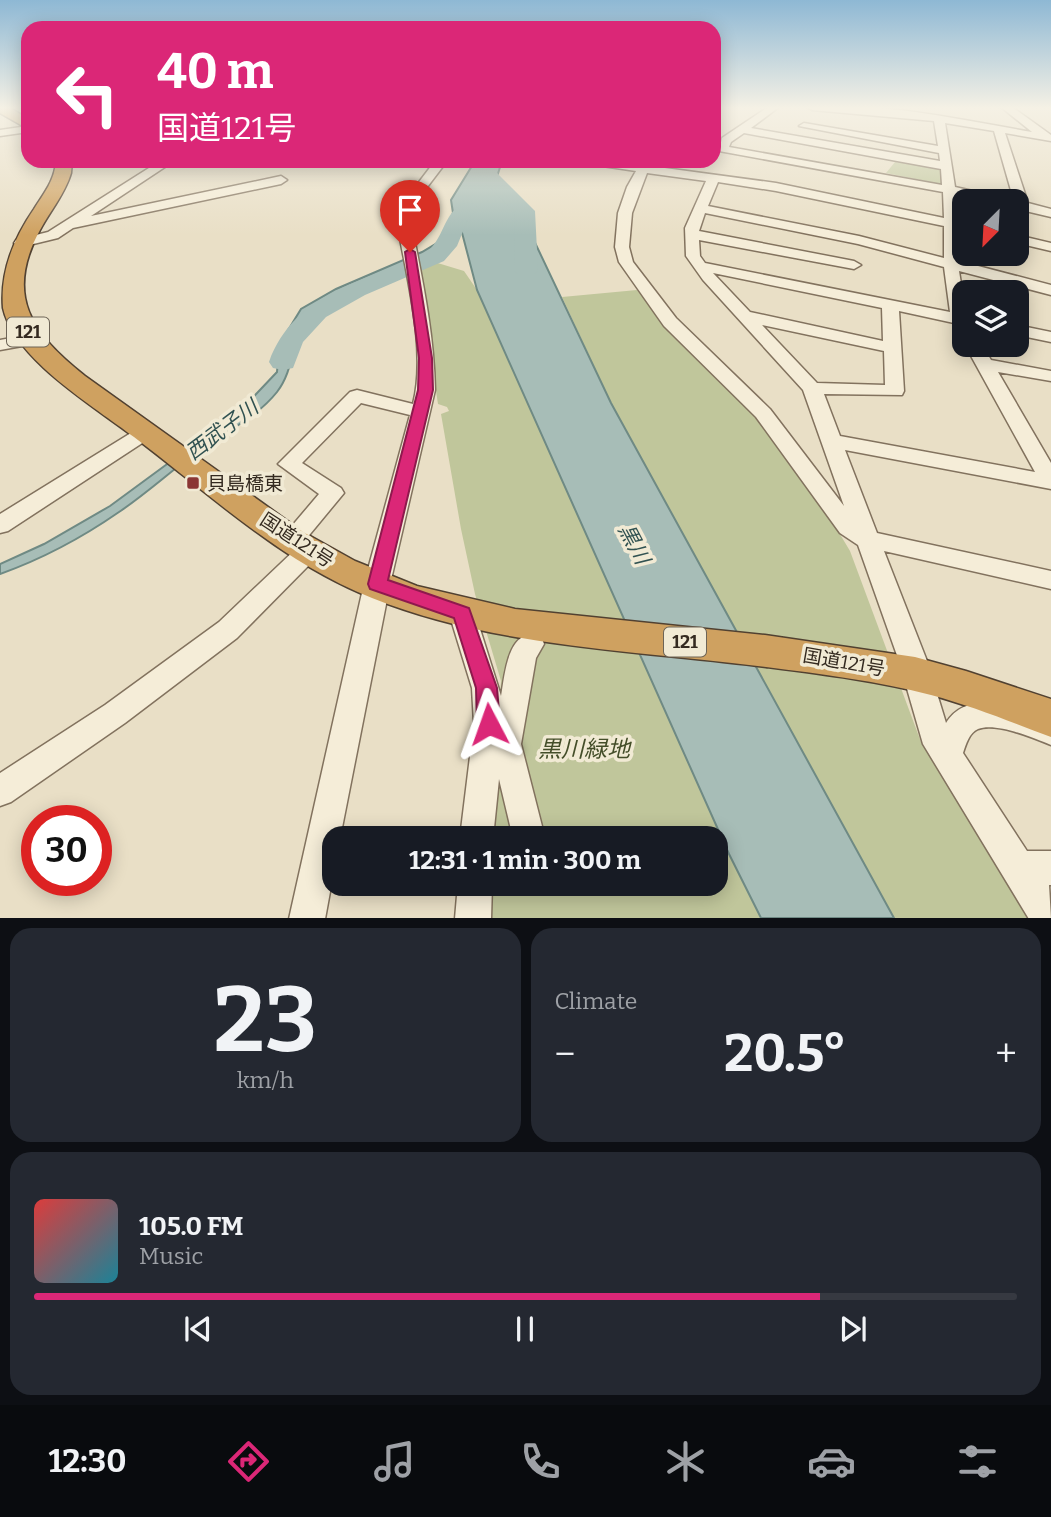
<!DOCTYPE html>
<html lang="en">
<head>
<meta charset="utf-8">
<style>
  body { margin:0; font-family:Bitter,"Noto Sans JP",serif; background:#242831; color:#f1f3f6; height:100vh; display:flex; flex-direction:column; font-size:26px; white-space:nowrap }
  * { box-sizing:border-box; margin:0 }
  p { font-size:23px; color:#9ea1a6 }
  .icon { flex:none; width:38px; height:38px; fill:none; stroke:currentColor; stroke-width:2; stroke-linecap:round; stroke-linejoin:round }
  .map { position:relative; height:918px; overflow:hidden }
  .panel { display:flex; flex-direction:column; gap:10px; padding:10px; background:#0d0f14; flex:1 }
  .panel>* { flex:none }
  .top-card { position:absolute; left:21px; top:21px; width:700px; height:147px; border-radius:21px; box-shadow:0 4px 18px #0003; background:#db2777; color:#fff; overflow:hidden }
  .needle { width:46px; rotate:204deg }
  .controls { position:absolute; left:952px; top:189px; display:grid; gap:14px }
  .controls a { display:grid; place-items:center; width:77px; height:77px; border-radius:14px; background:#171b24; box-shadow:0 4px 18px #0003; font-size:35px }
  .speed { position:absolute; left:21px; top:805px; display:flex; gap:14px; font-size:35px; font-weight:700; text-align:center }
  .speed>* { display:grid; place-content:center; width:91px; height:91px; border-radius:50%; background:#171b24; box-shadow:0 4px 18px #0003; line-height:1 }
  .speed .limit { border:10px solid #d22; background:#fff; color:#111 }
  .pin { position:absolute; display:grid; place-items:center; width:60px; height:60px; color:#fff; margin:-72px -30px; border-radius:50% 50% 50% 0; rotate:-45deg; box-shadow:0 0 7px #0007 }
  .pin .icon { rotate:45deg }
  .me { position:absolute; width:77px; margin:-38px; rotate:356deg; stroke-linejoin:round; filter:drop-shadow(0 0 5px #0008) }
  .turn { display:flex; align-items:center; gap:24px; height:147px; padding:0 21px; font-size:32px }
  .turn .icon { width:91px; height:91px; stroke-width:2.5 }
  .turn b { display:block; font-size:49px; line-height:60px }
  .big { font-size:52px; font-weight:700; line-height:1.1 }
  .panel .card { flex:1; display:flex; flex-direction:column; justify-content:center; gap:10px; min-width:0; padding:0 24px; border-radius:21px; background:#242831 }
  .panel .dial { align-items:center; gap:0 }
  .dial b { font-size:91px; line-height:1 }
  .song { display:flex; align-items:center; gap:21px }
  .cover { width:84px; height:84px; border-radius:10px; background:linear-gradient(135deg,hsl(0 70% 55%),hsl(190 70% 35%)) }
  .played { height:7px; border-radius:4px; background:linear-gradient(90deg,#db2777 80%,#363941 80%) }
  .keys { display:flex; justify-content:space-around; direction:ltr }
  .heat { display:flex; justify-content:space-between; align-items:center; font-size:38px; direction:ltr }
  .panel .tiles { flex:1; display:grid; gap:10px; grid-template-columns:1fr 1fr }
  .card:last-child { grid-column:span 2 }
  .trip { position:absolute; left:322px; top:826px; width:406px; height:70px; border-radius:21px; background:#171b24; box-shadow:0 4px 18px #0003; font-weight:700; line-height:70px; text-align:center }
  .tabs { display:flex; height:112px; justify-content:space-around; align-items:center; background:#090b0e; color:#9ea1a6 }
  .tabs .icon { width:49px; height:49px }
  .tabs .on { color:#db2777 }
  .tabs b { font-size:32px; color:#f1f3f6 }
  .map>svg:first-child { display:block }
</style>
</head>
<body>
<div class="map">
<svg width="1051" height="919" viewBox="0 0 1051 919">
  <rect width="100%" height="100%" fill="#e9dfc6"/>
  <path fill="#c0c69b" d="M905,160L943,168L945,185L886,173L895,162L903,163Z
    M431,261L464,271L477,290L729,854L761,918H488L489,884H716V838H491L501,681L475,594L461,529L441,414L449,411L447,407L438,404L418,275V265Z
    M637,290L685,343L751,408L813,489L850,551L921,742L1030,918H894L611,403L562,297Z"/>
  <path fill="#a7bdb7" stroke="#6f8a84" stroke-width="2" d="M475,161H502L495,183L520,211L611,403L894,918H761L729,854L477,290L460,225L456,236L432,255L390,271L312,310C289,336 297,366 277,392C257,417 230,429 204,447C175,467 149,492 119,512C83,537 42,559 0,574V564L44,544L110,506L242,409L277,372L279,345L301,309L336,289L422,252L442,240L453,213L451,200Z"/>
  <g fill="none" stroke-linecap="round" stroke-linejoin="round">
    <path fill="#a7bdb7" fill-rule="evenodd" d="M476,161H494L492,164L498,174L535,211L538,270L534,275H518L514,270L515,212L483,181L474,164Z
      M468,202L475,204L478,208L468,219L457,246L444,261L365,295L326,317L303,342L293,368L283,370L273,368L269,362C296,289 367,283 428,251C445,237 444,208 468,202Z"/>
    <g stroke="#82725e" stroke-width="3">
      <path id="minor" d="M714,107H720L714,110Z
        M768,107H779L751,128L940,161L939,153L799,126L804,123L938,146L934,121L812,110L807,107C877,101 962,120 1032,132L1001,107H1012L1051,135V141L1005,133L1028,203L1051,209V217L1017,209V201H1014L994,131L945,123L955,187L1004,198L1006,201H984L956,195L957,221L964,222V230L958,229L959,261L1051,285V295L959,271L964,303V333L958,332L954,323L899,311L904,391L902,395L824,394L840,436L1035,472L965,345H982L991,360L1051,371V381L998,372L1051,463V489L845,450L877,533L1051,571V589L884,551L927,661L946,723C968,687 1019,707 1051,717V745C1034,738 996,722 978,729C969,733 966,744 963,753L1027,851H1051V885H1049L1051,919H1029L923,744L899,661L858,545L840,533L756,417L664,326L619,262L615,247L618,213L627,187L636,171L589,164L583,161L639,165L641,161H653L650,166L776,183L944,218L943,192L719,151L722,138ZM744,133L941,169L942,185L729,147L731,142ZM647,173L706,181L685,228L686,256L703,280L803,390L844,506L770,409L676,318L633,262L629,247L632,213ZM718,182L776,191L944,226V258L859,236L708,206ZM705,213L858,244L944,267L950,312L705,263L700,256L699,240L854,269L861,265L854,261L699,231ZM713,273L882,308L883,341L750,312ZM762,325L884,351L885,385L817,383Z
        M28,126V132L0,136V130Z
        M160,161H174L91,216L281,176L287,180L281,184L73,228L58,238L21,247L14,243L16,240L48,232Z
        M435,161H447L412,207L411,222C422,278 434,333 435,390L390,584L340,838H334V870L325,919H289L364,584L410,415L361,403L302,463L341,488L344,493L301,545L308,543L316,546L320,552L316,558L237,638L125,723L11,802L0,806V773L105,705L219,622L299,546L292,549L284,546L280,540L319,494L278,464L350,392L357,390L413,404C427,350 406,276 397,222L400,207Z
        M1017,235L1051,243V251L1017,243Z
        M1017,325L1051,332V342L1017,335Z
        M33,334L39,335L42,339L39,343L0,350V340Z
        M146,426L153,428L156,432L153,436L8,531L0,533V514L139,428Z
        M462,603L471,606L475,613L501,696C505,674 508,625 541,636L544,644L536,658L521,744L545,838H513L499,779L493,838H460L474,724L472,688L449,613L453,606Z
        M458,884H492L491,919H455Z"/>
    </g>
    <g stroke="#514131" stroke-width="3">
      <path id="highway" d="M0,107H9L28,119V129L0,113Z
        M56,161H72L71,173C65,194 50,211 40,230C4,296 32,334 85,376L303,532L355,561L417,586L515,609L765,635L915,657L966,671L1051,699V737C1011,722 972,706 931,695C877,681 821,674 766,667C633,650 498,648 372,598C281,562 211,495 134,437C95,407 14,359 3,308C0,271 14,238 34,209C44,193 55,180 56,161Z"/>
    </g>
    <use href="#minor" fill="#f5edd8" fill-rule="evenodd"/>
    <use href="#highway" fill="#cfa160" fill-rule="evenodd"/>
  </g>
  <linearGradient id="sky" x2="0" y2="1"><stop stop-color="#8eb8d4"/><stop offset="0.46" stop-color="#f5f1e5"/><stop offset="1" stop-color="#f5f1e5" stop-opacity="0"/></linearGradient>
  <rect width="1051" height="235" fill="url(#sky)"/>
  <path fill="#db2777" stroke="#8e194d" stroke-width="2" d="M410,249L415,252L432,358L433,390L388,580L469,608L497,688L500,724L497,731L489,734L481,731L477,724L476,688L454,618L370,589L368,584L418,390L419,358L405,252Z"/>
  <rect fill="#8b3634" stroke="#f1ead4" stroke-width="2.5" x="186" y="476" width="14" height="14" rx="3.5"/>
  <g text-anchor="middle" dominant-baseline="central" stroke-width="7" stroke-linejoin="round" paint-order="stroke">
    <g fill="#f1ead4" stroke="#6d6456" stroke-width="2">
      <rect x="7" y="317.5" width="42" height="29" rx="5"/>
      <rect x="664" y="627.5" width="42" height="29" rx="5"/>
    </g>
    <g font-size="18" font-weight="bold" fill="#342a20">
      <text x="28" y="332">121</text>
      <text x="685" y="642">121</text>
    </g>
    <g font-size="19" fill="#342a20" stroke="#f1ead4" text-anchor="start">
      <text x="207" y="483">貝島橋東</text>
    </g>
    <g font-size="19" fill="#342a20" stroke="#f1ead4">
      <text transform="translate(297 540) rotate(33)">国道121号</text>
      <text transform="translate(844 662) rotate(10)">国道121号</text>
    </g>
    <g font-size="21" font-style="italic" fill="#315251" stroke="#f1ead4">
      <text transform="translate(222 430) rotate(-37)">西武子川</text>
      <text transform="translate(634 544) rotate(62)">黒川</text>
    </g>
    <g font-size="23" font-style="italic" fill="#444e29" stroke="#f1ead4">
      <text x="584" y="749">黒川緑地</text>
    </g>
  </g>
</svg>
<div class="controls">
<a><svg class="needle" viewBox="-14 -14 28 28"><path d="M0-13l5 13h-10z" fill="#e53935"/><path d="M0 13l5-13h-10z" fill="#9ea1a6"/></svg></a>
<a><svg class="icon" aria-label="layers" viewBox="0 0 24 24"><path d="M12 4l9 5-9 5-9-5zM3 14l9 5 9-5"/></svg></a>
</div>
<div class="speed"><div class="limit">30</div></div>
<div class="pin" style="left:410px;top:252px;background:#d93025"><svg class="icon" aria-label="arrive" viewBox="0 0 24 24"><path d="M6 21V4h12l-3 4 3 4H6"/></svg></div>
<svg class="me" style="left:489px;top:724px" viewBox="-20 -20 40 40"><path d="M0-17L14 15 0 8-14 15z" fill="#db2777" stroke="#fff" stroke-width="4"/></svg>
<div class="trip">12:31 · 1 min · 300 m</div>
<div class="top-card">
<div class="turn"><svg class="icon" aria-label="left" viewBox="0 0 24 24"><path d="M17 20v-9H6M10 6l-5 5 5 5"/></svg><div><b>40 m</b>国道121号</div></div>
</div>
</div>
<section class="panel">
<div class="tiles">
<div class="card dial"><b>23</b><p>km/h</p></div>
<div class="card"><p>Climate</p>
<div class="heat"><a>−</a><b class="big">20.5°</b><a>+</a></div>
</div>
<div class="card">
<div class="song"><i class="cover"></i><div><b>105.0 FM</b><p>Music</p></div></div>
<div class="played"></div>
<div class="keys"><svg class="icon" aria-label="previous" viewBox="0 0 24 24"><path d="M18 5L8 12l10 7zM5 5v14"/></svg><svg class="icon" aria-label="pause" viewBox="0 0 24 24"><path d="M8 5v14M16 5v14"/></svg><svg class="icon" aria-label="next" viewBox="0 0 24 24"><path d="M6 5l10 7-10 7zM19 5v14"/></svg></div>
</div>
</div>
</section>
<nav class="tabs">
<b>12:30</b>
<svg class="icon on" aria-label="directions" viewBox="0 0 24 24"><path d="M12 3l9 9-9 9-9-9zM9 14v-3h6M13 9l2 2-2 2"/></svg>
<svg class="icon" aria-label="music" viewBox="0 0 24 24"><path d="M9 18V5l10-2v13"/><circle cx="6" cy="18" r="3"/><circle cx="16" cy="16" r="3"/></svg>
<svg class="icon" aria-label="phone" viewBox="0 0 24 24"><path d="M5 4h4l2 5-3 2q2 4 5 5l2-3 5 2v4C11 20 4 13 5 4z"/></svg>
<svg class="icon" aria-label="climate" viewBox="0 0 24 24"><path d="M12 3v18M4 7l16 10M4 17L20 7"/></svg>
<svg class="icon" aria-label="car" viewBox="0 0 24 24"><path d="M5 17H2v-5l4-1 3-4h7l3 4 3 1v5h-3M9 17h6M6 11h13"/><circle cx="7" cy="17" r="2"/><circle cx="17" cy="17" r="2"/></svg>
<svg class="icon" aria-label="filters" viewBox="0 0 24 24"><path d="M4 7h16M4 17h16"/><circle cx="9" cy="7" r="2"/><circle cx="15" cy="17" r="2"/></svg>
</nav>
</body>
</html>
